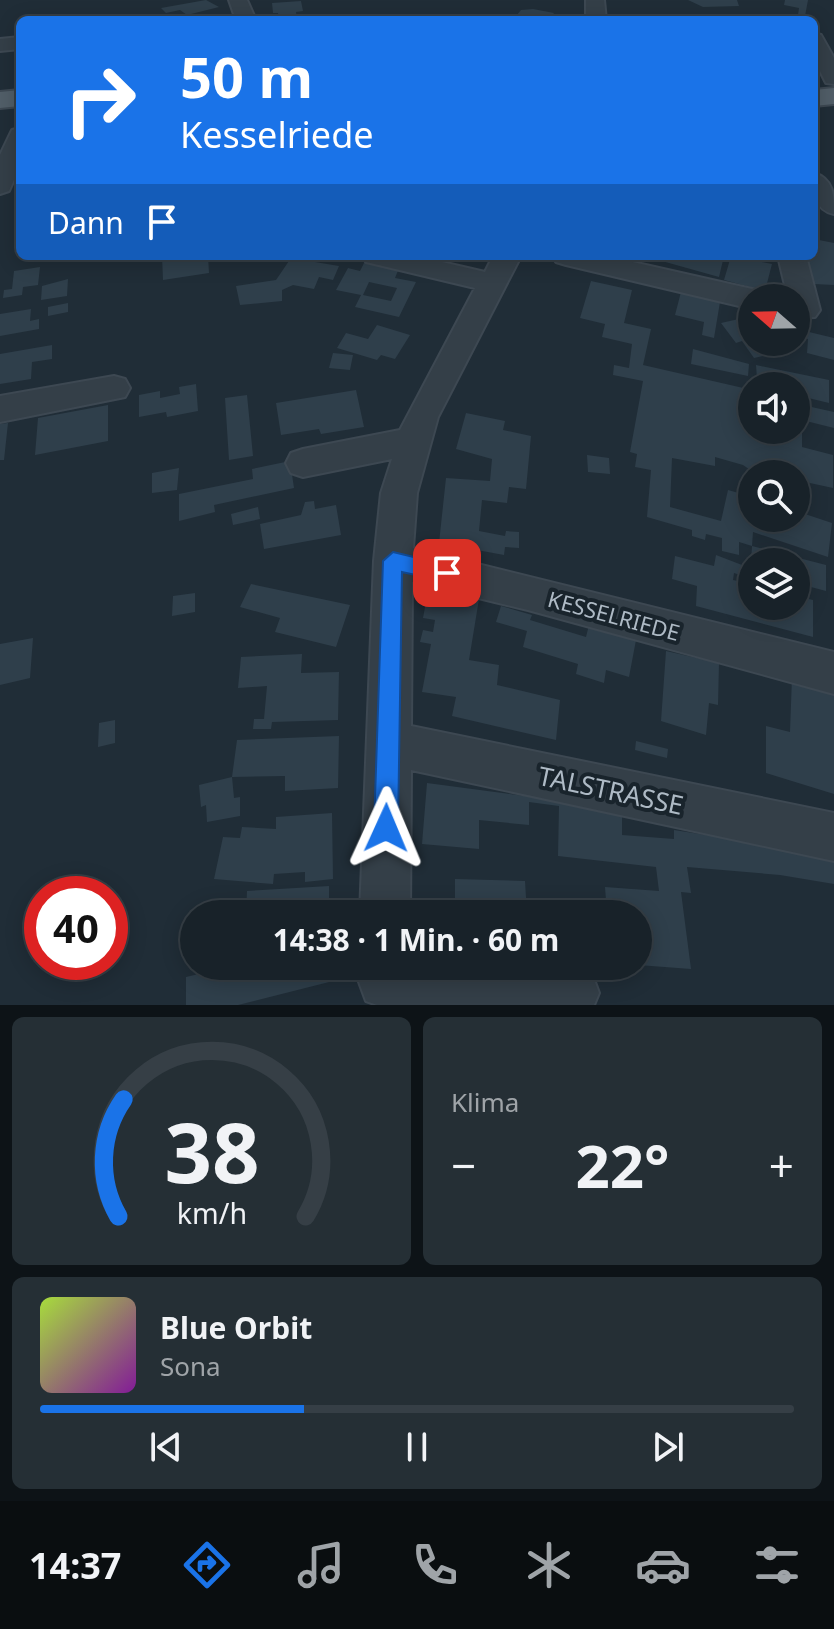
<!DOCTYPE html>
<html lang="de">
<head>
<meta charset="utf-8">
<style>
  body { margin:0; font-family:"Noto Sans",sans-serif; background:#252f35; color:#f1f3f6; height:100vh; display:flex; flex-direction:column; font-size:30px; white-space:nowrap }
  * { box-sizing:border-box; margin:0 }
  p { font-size:26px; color:#9fa4a8 }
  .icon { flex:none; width:44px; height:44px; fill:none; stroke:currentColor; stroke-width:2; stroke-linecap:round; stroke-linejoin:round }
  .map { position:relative; height:1005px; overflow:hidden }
  .panel { display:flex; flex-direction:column; gap:12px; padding:12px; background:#0d1317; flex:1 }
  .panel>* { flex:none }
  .guide { position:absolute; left:16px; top:16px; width:802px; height:244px; border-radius:12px; box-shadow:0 4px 20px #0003,0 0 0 2px #363f46; background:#1a73e8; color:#fff; overflow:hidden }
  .needle { width:52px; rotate:290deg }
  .buttons { position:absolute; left:738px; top:284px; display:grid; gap:16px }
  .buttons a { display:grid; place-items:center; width:72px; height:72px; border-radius:50%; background:#182229; box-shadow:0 4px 20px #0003,0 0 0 2px #363f46; font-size:40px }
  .speed { position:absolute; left:24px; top:876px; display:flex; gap:16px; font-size:40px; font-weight:700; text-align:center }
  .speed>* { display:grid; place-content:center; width:104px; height:104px; border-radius:50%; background:#182229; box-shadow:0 4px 20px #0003,0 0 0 2px #363f46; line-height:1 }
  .speed .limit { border:12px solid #d22; background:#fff; color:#111 }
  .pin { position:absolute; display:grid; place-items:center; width:68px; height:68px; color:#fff; margin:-34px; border-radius:16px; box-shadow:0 4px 12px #0006 }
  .me { position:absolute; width:88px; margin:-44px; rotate:1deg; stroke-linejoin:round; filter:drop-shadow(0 0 6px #0008) }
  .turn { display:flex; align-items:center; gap:28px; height:168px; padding:0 32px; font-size:36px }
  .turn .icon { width:104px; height:104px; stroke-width:2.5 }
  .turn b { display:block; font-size:56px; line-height:68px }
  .then { display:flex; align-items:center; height:76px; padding:0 32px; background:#0003; gap:16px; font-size:30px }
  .big { font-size:60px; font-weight:700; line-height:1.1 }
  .panel .card { flex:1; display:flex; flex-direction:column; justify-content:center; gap:12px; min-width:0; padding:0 28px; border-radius:12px; background:#252f35 }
  .panel .dial { align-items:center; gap:0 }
  .dial svg { height:208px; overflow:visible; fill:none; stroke:#363f46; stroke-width:7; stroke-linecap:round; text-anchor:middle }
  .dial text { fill:#f1f3f6; stroke:none }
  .song { display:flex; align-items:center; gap:24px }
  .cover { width:96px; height:96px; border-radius:12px; background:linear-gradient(135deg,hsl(80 70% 55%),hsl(290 70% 35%)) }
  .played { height:8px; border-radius:4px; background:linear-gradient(90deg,#1a73e8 35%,#363f46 35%) }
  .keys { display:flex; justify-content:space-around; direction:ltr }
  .heat { display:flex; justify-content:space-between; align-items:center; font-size:44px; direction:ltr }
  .panel .tiles { flex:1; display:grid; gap:12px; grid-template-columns:1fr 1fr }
  .card:last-child { grid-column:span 2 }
  .trip { position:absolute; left:180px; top:900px; width:472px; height:80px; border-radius:40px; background:#182229; box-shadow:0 4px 20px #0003,0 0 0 2px #363f46; font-weight:700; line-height:80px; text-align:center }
  .dock { display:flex; height:128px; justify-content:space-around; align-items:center; background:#0a0e10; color:#9fa4a8 }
  .dock .icon { width:56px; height:56px }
  .dock .on { color:#1a73e8 }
  .dock b { font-size:36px; color:#f1f3f6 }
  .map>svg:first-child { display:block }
</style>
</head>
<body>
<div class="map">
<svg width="834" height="1005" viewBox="0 0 834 1005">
  <rect width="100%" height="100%" fill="#202d37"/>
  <path fill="#2f3f4b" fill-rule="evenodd" d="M206,0L219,7L187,15L180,10L166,13L161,8Z
    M688,0H737L739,6L703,7Z
    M785,0H808L805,16L798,15L799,8L784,5Z
    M301,1L303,11L296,12L297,20H279L278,13H273L272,3Z
    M533,9L554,13L549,20H513L521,10Z
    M814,239L834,243V285L814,284L805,256H814Z
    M162,256H208L209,273L163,280Z
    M644,256H724L719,277Z
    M731,256L772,264L765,291L724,280Z
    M291,258L339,266L333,280L319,277L314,289L293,285L282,290V301L240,305L236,286L276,280Z
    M365,261L399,268L395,278L416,282L399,317L355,307L361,295L336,290L348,268L360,271ZM369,282L397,288L391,301L363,295Z
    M40,267L38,285L23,287L22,295L3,298L4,290L12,289L14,271Z
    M68,279L67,296L41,300L42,286Z
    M591,281L632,290L624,323L651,329L643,365L752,390V430L802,433V447L833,455V488L796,480V474H756L743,465L715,457V466L672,458L670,507L721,521L728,490L742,494L743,484L752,487V518H796V511L832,523L828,557L753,532L752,546L739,542V555L722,551V538L706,534L705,540L692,536V530L647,517L651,470L635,467L637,454L630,452L643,381L613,375L614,365L629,368L632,344L602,337L605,324L580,318Z
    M681,292L720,302L714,338L702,335L704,322L675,315Z
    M68,303V312L48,316V307Z
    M31,309L30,321L39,319V329L0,336V314Z
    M752,316V342H774L781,352L754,358L742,341L736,343L721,323Z
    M796,318L810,321L809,332L834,338V360L807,353L808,339L796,336Z
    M377,325L410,335L395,359L381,355L377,360L337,348L346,333L368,339Z
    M52,345V359L32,362L31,379L0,384V354Z
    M693,349L749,364L748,376L691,364Z
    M333,353L353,355L350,370L329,368Z
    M756,365L829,380V403L796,395V386H774L775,382L757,379Z
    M196,384L198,411L167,417L166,412L139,417V395L160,391V398L180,394L179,387Z
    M356,390L364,427L321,434L319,429L281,435L276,403Z
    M247,395L253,456L229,460L225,398Z
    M108,405V441L35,455L38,418Z
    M807,406L834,412V428L806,421Z
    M466,413L505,421L503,430L531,436L526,489L509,487L507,503L482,500L479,531L505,536L506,531L519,532V548L505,547L504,555L439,543L446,478L490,481L492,459L456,449Z
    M8,423L4,460H0V424Z
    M587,455L609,458L610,474L588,472Z
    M290,461L294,488L214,505L215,512L179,521V494L253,479L252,469Z
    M179,468L177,490L152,493V473Z
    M314,501L315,509L336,505L341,535L264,549L260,524L301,515L305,502Z
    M258,507L260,519L233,525L231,514Z
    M752,546L826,565V591L796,583V562H751Z
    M716,555L742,565L740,575L734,573L733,580L752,584V606H796V596L813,600V637L696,606L697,586L672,579L675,556L714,566Z
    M251,584L350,605L336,647L275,632L280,618L240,607Z
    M428,591L479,599L469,660L499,665L497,685L560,700L556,740L452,716L456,697L422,692L431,644L420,642L423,630L433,632L435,620L423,618Z
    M195,593V612L172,616L173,596Z
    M501,606L532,615L530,620L586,637L589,625L636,640L629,677L606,670L604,683L576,674L578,664L523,647L527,631L496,622Z
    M33,638L30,678L0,685V644Z
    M666,651L719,663L718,705L709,703L706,735L661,721Z
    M302,654L301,673L339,672L338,720L272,722L271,729H253L254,719H264L267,686L238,688L241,657Z
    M792,677L834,689V794L766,773V726L790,732Z
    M115,720V743L98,747L99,723Z
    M339,736L338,788L285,791V776L232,777L237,740Z
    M636,741L668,749L667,758L635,750Z
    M232,777L234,798L240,797V816L207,822L206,805L201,807L199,785Z
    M427,783L622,809V835L674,839V830L834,855V884L780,875L687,867L691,893L681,892L691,969L638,965V914H607L605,887L659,891L656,867L558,856L559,806L529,802V825L479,820V849L422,844Z
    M332,813L333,879L305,882V872L274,874L273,884L214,879L223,837L240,838L242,827L276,829V817Z
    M455,879L525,881L527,914H455Z
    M329,886V914H246L247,891Z
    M232,966H336L337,980L238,1005H186V977Z"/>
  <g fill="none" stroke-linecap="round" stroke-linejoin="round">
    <g stroke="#3d4852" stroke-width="4">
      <path id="minor" d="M229,0H247L256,20H236Z
        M586,0H604L606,20H586Z
        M814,33L821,35L834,58V84L826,83L814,59Z
        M20,37V49L0,51V39Z
        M20,128V166L9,191L0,194V155L12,130Z
        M814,173C834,179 834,196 834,214C813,209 814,192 814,173Z
        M362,256H416L485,272L493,256H521L438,417L417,493L413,548L834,652V694L528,610L412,582L411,726L834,813V861L411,770L410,914H360L374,561L381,493L392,459L303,477L291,473L286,463L291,453L303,449L400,430L475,288L366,262Z
        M552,256H606L752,289L762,292L766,298H752V309L566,265L556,262Z
        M778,256H806L820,310L815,317L796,318V298H788Z
        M114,376L125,379L130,388L125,397L0,422V396Z
        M365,966L573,967L592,974L599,993L594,1005H377L366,1001L359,982Z"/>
    </g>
    <g stroke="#3d4852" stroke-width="4">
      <path id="major" d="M834,88V104L814,106V90Z
        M20,90V106L0,108V92Z"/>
    </g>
    <use href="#minor" fill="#343f48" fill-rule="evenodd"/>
    <use href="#major" fill="#515e68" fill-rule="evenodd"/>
  </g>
  <path fill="#1a73e8" stroke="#114b97" stroke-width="2" d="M393,552L447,565L457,573L447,582L402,572L398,828L395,837L386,840L378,837L374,828L383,561Z"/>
  <g text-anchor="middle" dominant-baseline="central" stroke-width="8" stroke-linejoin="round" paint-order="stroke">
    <g font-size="22" fill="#aebac5" stroke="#19242c">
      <text transform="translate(614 615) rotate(15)">KESSELRIEDE</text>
    </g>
    <g font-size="26" fill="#aebac5" stroke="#19242c">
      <text transform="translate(611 790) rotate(12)">TALSTRASSE</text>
    </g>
  </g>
</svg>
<div class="buttons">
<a><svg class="needle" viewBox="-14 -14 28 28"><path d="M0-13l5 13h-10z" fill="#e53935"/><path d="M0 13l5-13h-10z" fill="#9fa4a8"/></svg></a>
<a><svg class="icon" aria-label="sound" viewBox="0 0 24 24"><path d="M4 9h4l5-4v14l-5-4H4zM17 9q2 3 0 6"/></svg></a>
<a><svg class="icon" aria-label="search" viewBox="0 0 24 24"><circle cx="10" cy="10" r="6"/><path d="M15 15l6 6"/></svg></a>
<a><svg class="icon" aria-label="layers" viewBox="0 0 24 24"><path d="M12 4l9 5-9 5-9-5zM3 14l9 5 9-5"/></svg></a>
</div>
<div class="speed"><div class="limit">40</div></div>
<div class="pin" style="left:447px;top:573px;background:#d93025"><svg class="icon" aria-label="arrive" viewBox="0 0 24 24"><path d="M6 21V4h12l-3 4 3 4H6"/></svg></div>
<svg class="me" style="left:386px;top:828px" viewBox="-20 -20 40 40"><path d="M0-17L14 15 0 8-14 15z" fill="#1a73e8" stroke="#fff" stroke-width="4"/></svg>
<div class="trip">14:38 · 1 Min. · 60 m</div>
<div class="guide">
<div class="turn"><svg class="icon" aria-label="right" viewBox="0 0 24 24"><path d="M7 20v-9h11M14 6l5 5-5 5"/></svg><div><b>50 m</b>Kesselriede</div></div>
<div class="then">Dann<svg class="icon" aria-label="arrive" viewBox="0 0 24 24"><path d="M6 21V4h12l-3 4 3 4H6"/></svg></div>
</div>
</div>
<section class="panel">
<div class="tiles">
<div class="card dial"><svg viewBox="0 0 100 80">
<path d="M14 69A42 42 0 1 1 86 69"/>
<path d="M14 69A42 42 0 0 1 16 24" stroke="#1a73e8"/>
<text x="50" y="56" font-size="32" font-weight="700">38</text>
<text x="50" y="72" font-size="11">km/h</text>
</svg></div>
<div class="card"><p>Klima</p>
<div class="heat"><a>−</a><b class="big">22°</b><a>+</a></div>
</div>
<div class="card">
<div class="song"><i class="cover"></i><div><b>Blue Orbit</b><p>Sona</p></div></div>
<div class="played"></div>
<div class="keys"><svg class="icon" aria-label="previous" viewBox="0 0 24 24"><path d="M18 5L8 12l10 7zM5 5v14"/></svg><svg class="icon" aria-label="pause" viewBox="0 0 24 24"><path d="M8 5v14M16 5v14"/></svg><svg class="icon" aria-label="next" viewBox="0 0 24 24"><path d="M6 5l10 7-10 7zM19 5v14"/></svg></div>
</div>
</div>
</section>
<nav class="dock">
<b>14:37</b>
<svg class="icon on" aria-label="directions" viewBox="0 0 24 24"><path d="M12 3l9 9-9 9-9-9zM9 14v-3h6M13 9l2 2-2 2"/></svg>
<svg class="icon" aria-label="music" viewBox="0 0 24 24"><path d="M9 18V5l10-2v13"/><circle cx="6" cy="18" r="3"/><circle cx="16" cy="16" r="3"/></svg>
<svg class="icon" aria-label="phone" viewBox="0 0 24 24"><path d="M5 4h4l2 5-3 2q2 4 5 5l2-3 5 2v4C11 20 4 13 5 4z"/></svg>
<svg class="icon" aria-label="climate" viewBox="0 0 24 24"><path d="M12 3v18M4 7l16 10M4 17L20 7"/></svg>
<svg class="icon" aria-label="car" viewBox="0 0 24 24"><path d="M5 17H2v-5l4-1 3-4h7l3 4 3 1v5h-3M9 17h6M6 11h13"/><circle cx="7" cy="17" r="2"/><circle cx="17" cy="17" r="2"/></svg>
<svg class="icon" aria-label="filters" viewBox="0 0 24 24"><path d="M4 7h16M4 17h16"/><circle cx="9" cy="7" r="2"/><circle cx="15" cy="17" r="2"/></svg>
</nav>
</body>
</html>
